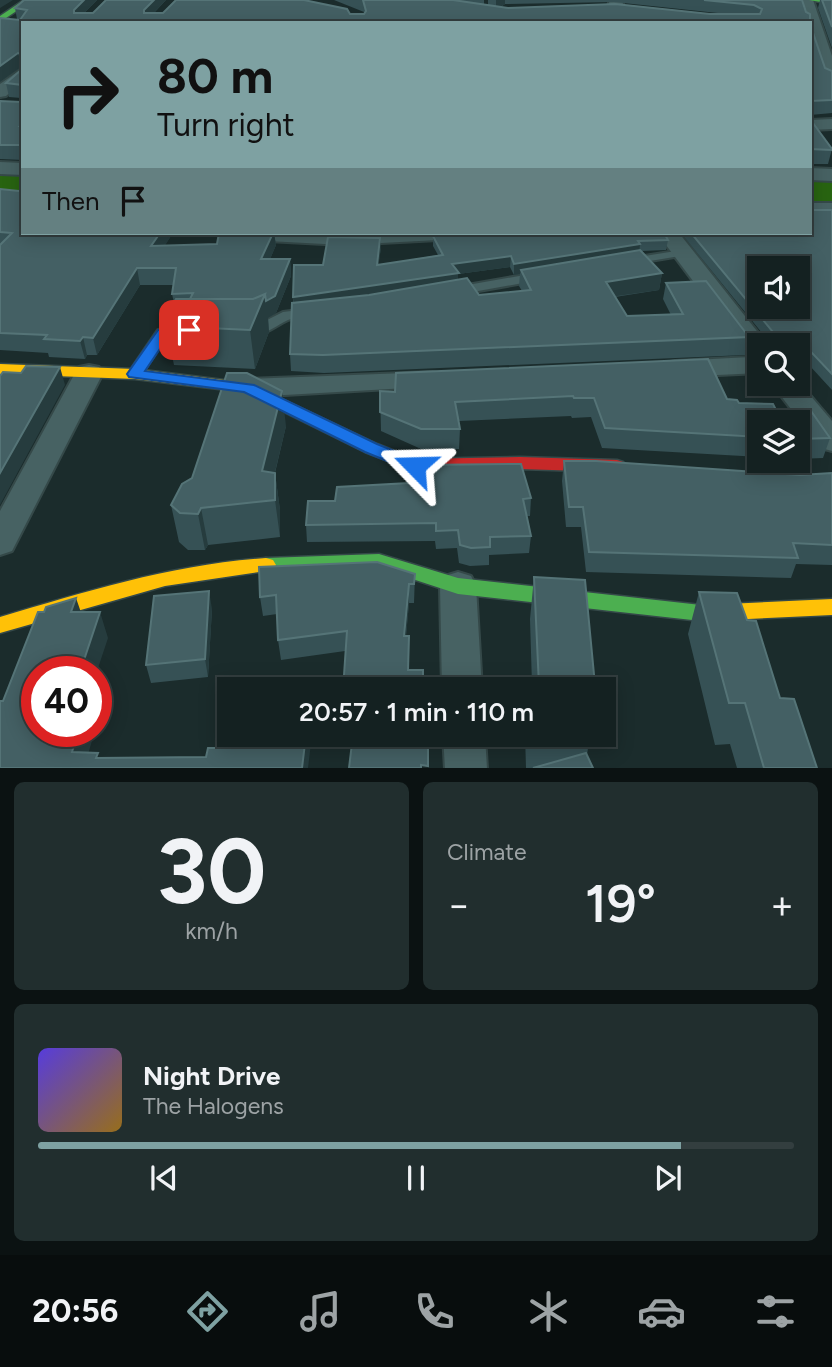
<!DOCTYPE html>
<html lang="en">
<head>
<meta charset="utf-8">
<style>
  body { margin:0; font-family:Figtree,sans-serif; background:#212e2e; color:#f1f3f6; height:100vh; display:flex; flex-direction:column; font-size:26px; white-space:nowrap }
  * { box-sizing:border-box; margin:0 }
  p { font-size:23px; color:#9da3a5 }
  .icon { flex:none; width:38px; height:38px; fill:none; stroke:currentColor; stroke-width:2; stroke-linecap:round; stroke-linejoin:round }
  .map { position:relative; height:768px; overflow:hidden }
  .drawer { display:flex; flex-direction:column; gap:14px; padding:14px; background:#0b1212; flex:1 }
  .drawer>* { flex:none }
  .hud { position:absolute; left:21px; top:21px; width:791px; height:214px; border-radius:0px; box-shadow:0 4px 18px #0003,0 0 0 2px #333e3f; background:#7ea1a2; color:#111; overflow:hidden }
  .tools { position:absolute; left:747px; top:256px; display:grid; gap:14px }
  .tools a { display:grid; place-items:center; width:63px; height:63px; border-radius:0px; background:#142121; box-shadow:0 4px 18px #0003,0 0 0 2px #333e3f; font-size:35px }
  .speed { position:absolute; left:21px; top:656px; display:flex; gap:14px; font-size:35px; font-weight:700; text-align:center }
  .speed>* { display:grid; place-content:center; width:91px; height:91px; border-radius:50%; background:#142121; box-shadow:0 4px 18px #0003,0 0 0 2px #333e3f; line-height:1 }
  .speed .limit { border:10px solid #d22; background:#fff; color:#111 }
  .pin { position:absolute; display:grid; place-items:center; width:60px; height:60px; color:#fff; margin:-30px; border-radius:14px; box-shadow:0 4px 10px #0006 }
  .me { position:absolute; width:77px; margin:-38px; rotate:292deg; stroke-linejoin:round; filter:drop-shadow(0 0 5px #0008) }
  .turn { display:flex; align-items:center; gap:24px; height:147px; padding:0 21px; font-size:32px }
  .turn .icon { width:91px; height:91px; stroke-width:2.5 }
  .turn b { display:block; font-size:49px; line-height:60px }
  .then { display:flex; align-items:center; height:66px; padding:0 21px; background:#0003; gap:14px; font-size:26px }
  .big { font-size:52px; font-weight:600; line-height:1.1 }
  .drawer .tile { flex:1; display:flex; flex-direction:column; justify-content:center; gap:10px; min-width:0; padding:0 24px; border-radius:10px; background:#212e2e }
  .drawer .dial { align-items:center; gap:0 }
  .dial b { font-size:91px; line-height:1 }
  .song { display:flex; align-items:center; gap:21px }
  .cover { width:84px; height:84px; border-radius:10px; background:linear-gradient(135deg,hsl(250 70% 55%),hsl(40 70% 35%)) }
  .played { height:7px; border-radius:4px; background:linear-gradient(90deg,#7ea1a2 85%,#333e3f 85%) }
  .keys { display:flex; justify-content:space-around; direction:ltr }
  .heat { display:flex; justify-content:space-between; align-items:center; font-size:38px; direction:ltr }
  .drawer .tiles { flex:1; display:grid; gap:14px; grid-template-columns:1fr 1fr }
  .tile:last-child { grid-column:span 2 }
  .trip { position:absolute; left:217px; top:677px; width:399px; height:70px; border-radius:0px; background:#142121; box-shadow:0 4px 18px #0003,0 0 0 2px #333e3f; font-weight:600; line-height:70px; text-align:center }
  .tab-bar { display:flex; height:112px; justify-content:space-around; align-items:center; background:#080d0d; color:#9da3a5 }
  .tab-bar .icon { width:49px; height:49px }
  .tab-bar .current { color:#7ea1a2 }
  .tab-bar b { font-size:32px; color:#f1f3f6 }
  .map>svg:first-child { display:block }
</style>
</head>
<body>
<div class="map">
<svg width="832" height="769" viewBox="0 0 832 769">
  <rect width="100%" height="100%" fill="#1b2c2c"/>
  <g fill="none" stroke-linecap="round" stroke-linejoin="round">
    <path fill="#286411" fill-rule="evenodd" d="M0,171L23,173V193L0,191Z
      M810,181H832V201H810Z"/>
    <g stroke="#354949" stroke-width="4">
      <path id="lane" d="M682,250L688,253L686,255L632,264L626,261L632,258Z
        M536,273L542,277L540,280L456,295L450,291L456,287Z
        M307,309L311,310L313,313L311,316C304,317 295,317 288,320C274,326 259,342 245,331L283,312Z
        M186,326L191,327L192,330L191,333L167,336L140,377H130L128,374L158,330Z"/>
    </g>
    <g stroke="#354949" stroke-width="4">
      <path id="street" d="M610,0H624L621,9L632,23H618L607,9Z
        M799,0H813L832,56V85L824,80L810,35V23H806Z
        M23,68V81L6,96L0,97V84Z
        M832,119V129L810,130V120Z
        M0,162L23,163V175L0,174Z
        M810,168L832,169V181L810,180Z
        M810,203H832V215H810Z
        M237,233H449L446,238L438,240L343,245L248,240L240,238Z
        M657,233H679L768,345H760V373L675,377L665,375L661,369L665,363L675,361L750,357Z
        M89,365L99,367L103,373L12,551L0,555V511L75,373L79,367Z
        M432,372L442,374L446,380L442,386L248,397L238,394L234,388L238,382L248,379Z
        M798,381L832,421V451L821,448L771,383H798Z
        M458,572L471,576L476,586L482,690H442L440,586L445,576Z
        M443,735H485L487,769H445Z"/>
    </g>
    <g stroke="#354949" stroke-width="3">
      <path id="fast" d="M24,0H33L0,22V16Z
        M809,0H832V4Z
        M379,554L458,578L701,605L727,604L734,606L737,612L734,618L701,621L458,594L379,568L266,572L259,570L256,565L259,560L266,558Z"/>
    </g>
    <g stroke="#354949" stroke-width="3">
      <path id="slow" d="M0,364L135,369L248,383L377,444L420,461L423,465L420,469L414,471L365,452L244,392L135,379L0,374Z
        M266,558L273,560L276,565L273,570L165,586L0,633V617C88,591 174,564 266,558Z
        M832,599V615L727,620L720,618L717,612L720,606L727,604Z"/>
    </g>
    <g stroke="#354949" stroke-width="3">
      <path id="jam" d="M520,457L617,460L623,462L626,466L623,470L617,472L520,469L414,471L408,469L405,465L408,461L414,459Z"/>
    </g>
    <use href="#lane" fill="#476263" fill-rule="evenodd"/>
    <use href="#street" fill="#476263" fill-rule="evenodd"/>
    <use href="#fast" fill="#4caf50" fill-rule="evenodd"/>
    <use href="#slow" fill="#ffc107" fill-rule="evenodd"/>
    <use href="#jam" fill="#c62828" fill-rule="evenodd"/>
  </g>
  <path fill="#365155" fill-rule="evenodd" d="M24,0H97L84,13H93L106,0H166L154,13H163L176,0H304L347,9L350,14L364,13V12L334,0H484V4L488,5V0H802L806,12L810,14V24L825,68L832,71V113L810,115V23H23V160L0,159V101L21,102V98L9,97L6,83L21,70L22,66L0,82V18L20,20L17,19L15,8ZM614,2L727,14H710L615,4L508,8L501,7L505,4Z
    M820,0H832V48L818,8Z
    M810,119L832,149L828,164H810Z
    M0,189L19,191L23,233H173L164,246L217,244L219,233H274L276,245L270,259H290L291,276L276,313L268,318L269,332L255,369L174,365L166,326L170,319L169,312L174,303L172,294L174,285H140L97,355H87L85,359L49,357L48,353L0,350Z
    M832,210V390L798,353V345H764L766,338L681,233H810Z
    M440,233L668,240L666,250L642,251L662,273L659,290L615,297L627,316L671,315L663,299L666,283L749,337L745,355L324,373L291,371L290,354L293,303V297L323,265L381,248L378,265L438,255L433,246V236L440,235ZM510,267L514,275L520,274L519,286L522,291L479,295L458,280V274Z
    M380,391L727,399L739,403L776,410L830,438L823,458L798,459V422H760V457L602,448L591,417L572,418L571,416L459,421L460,429L459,449H421L381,431Z
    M286,426L275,473L280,510V537L208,545L205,550H188L179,542L171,505Z
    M564,461L800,475L832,473V565L796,564L791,578L586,572L581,527H566L562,481Z
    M405,462L531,498L530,516H527L531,536L529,553L489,555V565L470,566L459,563L457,548L436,549L435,541L307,542L306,525L335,501L406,483Z
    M415,574L414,603H409L406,636L409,670L423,679L429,690L345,651L281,660L278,640L277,614L263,616L260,597Z
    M534,577L595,685V690H530V685H532L530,619Z
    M699,592L747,620L780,698L817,768H737L730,744L715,745L688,634Z
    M212,609L208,677L151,683L146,665Z
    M525,735H590L587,755L593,768H526Z"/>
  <path fill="#263c3e" d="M0,0H13L0,8Z
    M84,0H97L76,21L74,10Z
    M154,0H166L146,21L144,10Z
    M496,0H505V4L496,10Z
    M18,53L22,66L0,82V66Z
    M160,233H173L154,263L151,246Z
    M273,233H274L276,245L263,276L261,259Z
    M380,238L381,248L377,276V265Z
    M640,244L639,254L521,270L520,274L514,275V264Z
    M511,256L510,267L458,274V284L294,308L293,297L452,264Z
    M290,259L291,276L276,313L268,318L269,332L255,369L250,330L265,294Z
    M137,268L140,285L97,355L93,338Z
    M662,273L659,290L603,298L606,282Z
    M780,333L777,345H764L766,339Z
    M83,337L87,355L85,359L80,341Z
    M60,367L65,385L0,505V473Z
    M282,391L286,426L268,501L262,471Z
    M275,473L280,510V537L275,500Z
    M201,508L208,545L205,550L198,514Z
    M409,584V603L404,656V636Z
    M209,591L212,609L208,677L205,659Z
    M76,598L85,624L71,612Z
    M100,612L108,638L96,674V672H80Z
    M78,732H94V734L84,768L72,752Z
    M306,735H312L308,768H302Z"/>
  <path fill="#446064" stroke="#557477" stroke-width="2" fill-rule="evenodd" d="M24,0H84L74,10V13H93L106,0H154L144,10V13H163L176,0H304L347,9L350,14H364L366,11L363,0H453L508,8L615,4L710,14H760L762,9L754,5L704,0H802L806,12L810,14V24L825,68L832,71V100L810,101V23H23V123L20,126H23V145H0V101L21,102L22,85L6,83L21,70L22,54L18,53L0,66V18L20,20L27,10L15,8Z
    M822,0H832V27Z
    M810,119L832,149V150L810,149Z
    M0,189L19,191L23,189V233H160L151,246L217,244L219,233H273L261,259H290L275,296L266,301L265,294L253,299H190L193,293L172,294L176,268H137L93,338L83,337L80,341L44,339L47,335L0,333V245L12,233L0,232Z
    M810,210H832V374L796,336L783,337L780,333L766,339L773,336V332L691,233H810ZM760,268H798V306H760Z
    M441,233H664L668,240L638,241L640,244L514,264L511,256L452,264L459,273L293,297L294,265H323L328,237L380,238L377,265L443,255L433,236L442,235Z
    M640,250L662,273L606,282L627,316L683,314L666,283L706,281L749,337L323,355L290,354L292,303L369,295L467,278L479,295L531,290L521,270Z
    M265,294L250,330L166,326L174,312H169L176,299H253Z
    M708,359L727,399L737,400L739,403L773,404L776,410L811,411L830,438L798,439V422H760V437L605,428L594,398H574L573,396L455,402L460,429H421L380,412V391L395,392L396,373Z
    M26,366L60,367L0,473V376L3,372L21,373Z
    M227,373H247L282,391L262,471L275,473V500L201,508L198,514L180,513L171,505L182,484L192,478Z
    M564,461H596L800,475L832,473V545L793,543L798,558L589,552L583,507H569Z
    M405,462L416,465L521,464L531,498L523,499L531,536L490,537V547L471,548L460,545L458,530L436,531V523L306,525L308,501H335L337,487L409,483Z
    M377,562L415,574L414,584H409L404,636H409L408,670H423V679H429V690H343L347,631L278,640L276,595L260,597L259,567Z
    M534,577L585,580L595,685L587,684L588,690H530V685L539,686Z
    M209,591L205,659L146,665L154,596Z
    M699,592L737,593L747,620L756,621L780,698L794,699L817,768H764L745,703H729Z
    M76,598L71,612H100L80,672H37V732H78L72,752L98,753L96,758L206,757L208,748H239L241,735H306L302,768H0V701H3L38,612H44L46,607Z
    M251,685L312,687V690H250Z
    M353,735H428V766L421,765V768H349Z
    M586,753L593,768H533Z"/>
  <path fill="#1a73e8" stroke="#114b97" stroke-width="2" d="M189,326L194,327L196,330L194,333L168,337L145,371L254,385L377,444L422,462L424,466L415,472L409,470L365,452L244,392L129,377L127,374L158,330Z"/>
</svg>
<div class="tools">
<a><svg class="icon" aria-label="sound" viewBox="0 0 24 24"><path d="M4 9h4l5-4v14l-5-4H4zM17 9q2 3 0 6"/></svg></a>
<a><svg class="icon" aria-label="search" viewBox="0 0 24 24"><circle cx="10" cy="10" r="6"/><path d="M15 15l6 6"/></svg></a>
<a><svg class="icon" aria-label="layers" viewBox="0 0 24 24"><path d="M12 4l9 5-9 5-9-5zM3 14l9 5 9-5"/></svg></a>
</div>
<div class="speed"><div class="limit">40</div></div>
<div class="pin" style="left:189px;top:330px;background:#d93025"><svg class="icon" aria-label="arrive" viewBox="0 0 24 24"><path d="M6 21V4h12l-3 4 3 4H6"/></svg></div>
<svg class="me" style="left:415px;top:466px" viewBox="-20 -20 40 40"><path d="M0-17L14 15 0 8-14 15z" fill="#1a73e8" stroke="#fff" stroke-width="4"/></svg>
<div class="trip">20:57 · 1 min · 110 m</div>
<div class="hud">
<div class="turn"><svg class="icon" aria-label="right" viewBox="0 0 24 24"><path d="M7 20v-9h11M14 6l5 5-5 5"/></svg><div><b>80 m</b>Turn right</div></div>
<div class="then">Then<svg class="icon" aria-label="arrive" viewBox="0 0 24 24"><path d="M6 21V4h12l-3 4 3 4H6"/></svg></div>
</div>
</div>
<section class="drawer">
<div class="tiles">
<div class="tile dial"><b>30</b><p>km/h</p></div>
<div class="tile"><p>Climate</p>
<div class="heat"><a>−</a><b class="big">19°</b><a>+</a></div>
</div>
<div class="tile">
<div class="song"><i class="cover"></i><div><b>Night Drive</b><p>The Halogens</p></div></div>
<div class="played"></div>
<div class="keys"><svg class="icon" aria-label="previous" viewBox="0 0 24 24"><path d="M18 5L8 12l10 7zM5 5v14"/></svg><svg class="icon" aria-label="pause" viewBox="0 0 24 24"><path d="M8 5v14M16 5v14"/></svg><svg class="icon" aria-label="next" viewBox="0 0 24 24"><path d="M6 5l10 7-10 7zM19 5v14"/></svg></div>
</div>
</div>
</section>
<nav class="tab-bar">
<b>20:56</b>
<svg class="icon current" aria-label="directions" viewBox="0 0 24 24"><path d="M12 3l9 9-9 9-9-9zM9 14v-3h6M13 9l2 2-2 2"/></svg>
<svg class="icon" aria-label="music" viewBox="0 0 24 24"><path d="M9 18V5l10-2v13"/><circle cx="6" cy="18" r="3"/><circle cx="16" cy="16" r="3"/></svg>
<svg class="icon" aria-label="phone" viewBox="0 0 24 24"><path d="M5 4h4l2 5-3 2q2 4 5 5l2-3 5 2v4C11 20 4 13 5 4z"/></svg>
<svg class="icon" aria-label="climate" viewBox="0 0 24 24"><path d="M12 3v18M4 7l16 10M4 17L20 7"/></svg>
<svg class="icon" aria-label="car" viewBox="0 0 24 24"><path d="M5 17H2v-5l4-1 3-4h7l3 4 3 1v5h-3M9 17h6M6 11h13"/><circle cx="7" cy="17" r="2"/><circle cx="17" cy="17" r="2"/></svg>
<svg class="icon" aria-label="filters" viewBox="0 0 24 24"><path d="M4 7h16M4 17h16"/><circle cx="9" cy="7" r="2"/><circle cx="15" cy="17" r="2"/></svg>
</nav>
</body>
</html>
